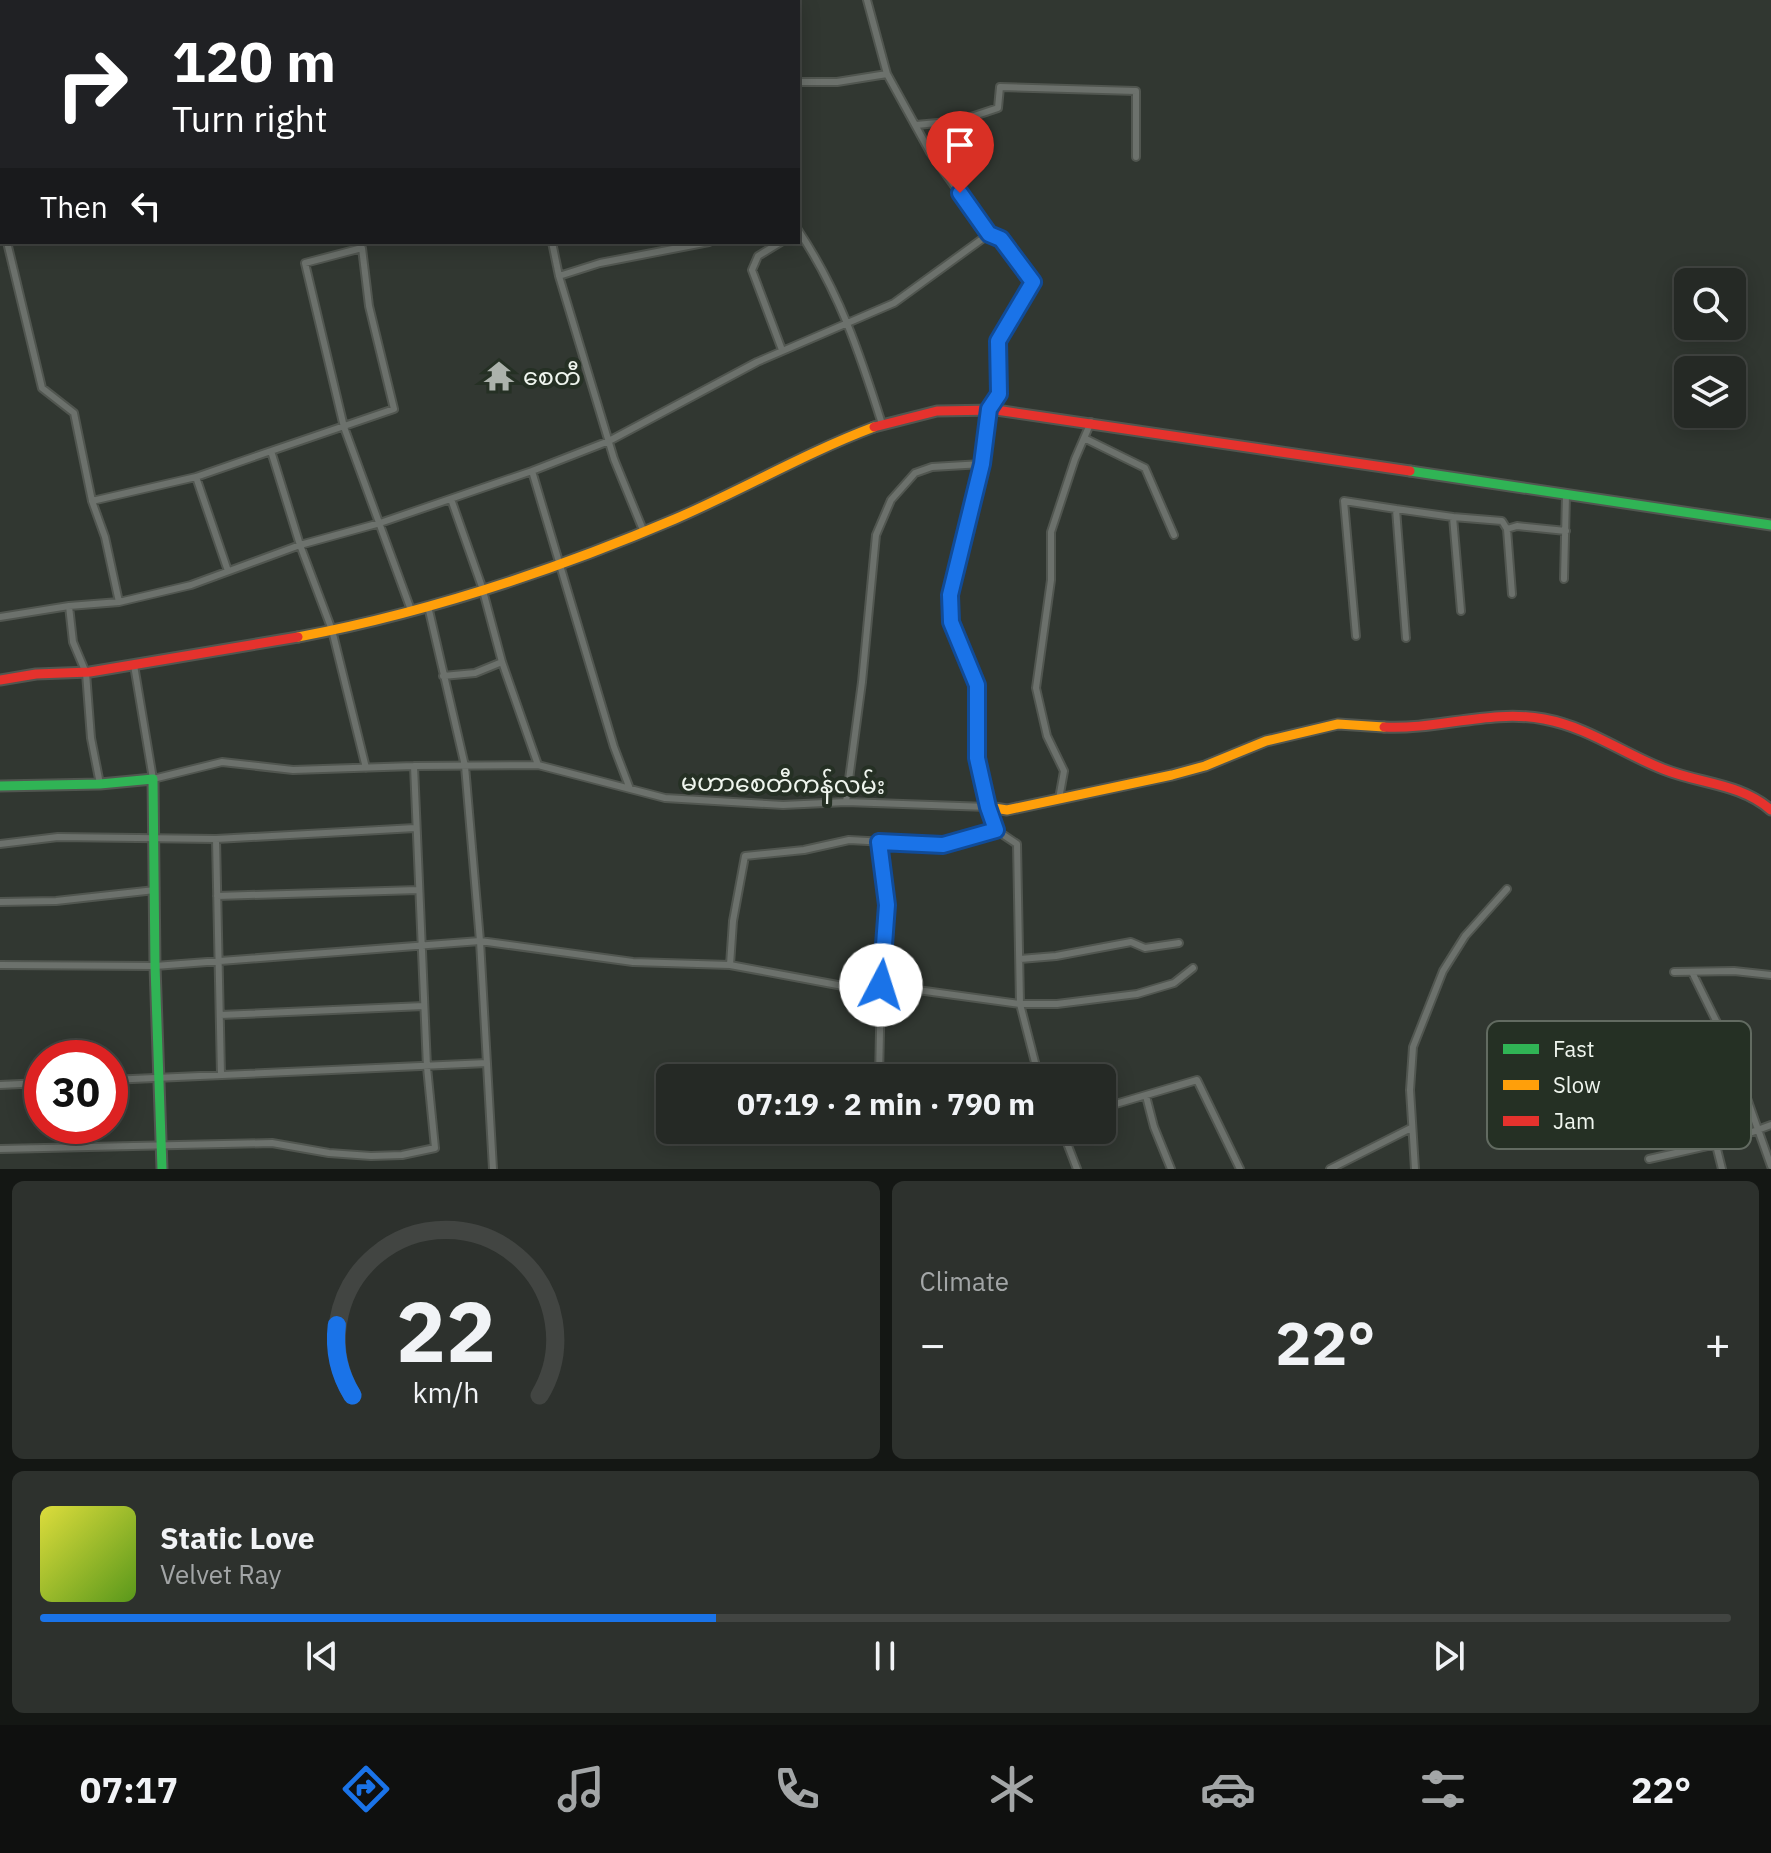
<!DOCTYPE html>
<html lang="en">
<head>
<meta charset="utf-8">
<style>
  body { margin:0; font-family:"IBM Plex Sans","Noto Sans Myanmar",sans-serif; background:#2d312d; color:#f1f3f6; height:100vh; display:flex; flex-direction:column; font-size:30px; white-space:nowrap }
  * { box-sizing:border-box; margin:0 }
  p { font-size:26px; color:#a3a6a7 }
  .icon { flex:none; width:44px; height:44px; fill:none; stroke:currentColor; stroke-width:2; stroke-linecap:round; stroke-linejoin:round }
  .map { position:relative; height:1169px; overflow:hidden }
  .side { display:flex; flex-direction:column; gap:12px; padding:12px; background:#141714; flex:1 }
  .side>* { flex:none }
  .hud { position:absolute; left:0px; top:0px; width:800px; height:244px; box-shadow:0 4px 20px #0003,0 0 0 2px #424542; background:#202124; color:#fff; overflow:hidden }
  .fabs { position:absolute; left:1674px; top:268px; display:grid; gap:16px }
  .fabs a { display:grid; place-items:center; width:72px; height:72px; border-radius:12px; background:#252925; box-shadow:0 4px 20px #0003,0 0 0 2px #424542; font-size:40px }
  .speed { position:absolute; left:24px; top:1040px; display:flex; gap:16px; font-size:40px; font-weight:700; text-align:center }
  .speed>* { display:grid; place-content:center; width:104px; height:104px; border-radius:50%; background:#252925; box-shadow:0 4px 20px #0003,0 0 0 2px #424542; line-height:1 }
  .speed .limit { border:12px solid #d22; background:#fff; color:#111 }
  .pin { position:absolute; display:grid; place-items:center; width:68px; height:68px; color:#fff; margin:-82px -34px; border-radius:50% 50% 50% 0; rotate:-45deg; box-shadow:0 0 8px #0007 }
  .pin .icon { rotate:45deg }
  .me { position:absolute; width:88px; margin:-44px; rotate:5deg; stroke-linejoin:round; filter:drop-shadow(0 0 6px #0008) }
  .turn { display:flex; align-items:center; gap:28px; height:168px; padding:0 40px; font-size:36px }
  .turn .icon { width:104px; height:104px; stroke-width:2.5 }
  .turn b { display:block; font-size:56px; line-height:68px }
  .then { display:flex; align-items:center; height:76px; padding:0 40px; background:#0003; gap:16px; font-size:30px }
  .big { font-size:60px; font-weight:700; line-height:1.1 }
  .side .tile { flex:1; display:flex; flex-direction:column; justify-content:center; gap:12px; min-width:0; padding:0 28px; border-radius:12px; background:#2d312d }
  .side .dial { align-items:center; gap:0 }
  .dial svg { height:208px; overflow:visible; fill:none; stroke:#424542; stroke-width:7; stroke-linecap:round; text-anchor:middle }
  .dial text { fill:#f1f3f6; stroke:none }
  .song { display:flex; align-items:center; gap:24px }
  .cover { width:96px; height:96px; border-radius:12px; background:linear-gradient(135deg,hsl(60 70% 55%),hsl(90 70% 35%)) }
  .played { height:8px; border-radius:4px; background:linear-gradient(90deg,#1a73e8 40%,#424542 40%) }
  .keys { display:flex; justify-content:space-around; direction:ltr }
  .heat { display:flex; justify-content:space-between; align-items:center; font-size:44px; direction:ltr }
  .side .tiles { flex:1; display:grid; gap:12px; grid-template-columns:1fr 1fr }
  .tile:last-child { grid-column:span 2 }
  .trip { position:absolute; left:656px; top:1064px; width:460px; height:80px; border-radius:12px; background:#252925; box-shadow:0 4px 20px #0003,0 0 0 2px #424542; font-weight:700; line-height:80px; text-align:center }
  .tabs { display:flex; height:128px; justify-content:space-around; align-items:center; background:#0f100f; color:#a3a6a7 }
  .tabs .icon { width:56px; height:56px }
  .tabs .active { color:#1a73e8 }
  .tabs b { font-size:36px; color:#f1f3f6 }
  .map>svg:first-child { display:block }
</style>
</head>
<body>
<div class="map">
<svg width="1771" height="1169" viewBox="0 0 1771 1169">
  <rect width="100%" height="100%" fill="#313731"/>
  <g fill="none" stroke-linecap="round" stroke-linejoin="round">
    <g stroke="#515650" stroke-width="10">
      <path id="street" d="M798,82H837L887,74
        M916,125L959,121L998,108L1000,87L1136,91V157
        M0,224L2,229
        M798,230C839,291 860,354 882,424
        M7,242L42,388L74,413L92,501L196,477L271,451L300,545L332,630L366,768
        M552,242L559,276L614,459L643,530
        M781,242L758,256L752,270L782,350
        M559,276L600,263L709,242
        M1084,438L1145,468L1174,535
        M271,451L394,409L369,306L362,248L305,263L344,427L411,610
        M532,471L609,441L757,362L894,303L989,234L930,152L887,74L867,0
        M196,477L228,571
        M451,499L482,587L502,662L538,765
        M92,501L105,537L119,602L191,585L300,545L380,523L532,471L614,747L630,789
        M1564,579L1566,495
        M1512,594L1507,529L1517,526L1566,531
        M69,606L73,642L86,673L91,738L100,784
        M428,606L465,766L480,941L493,1169
        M1461,611L1453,517L1502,521L1507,529
        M0,617L69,606L119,602
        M1356,636L1344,501L1396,509
        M1406,638L1396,509L1453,517
        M134,665L153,779L222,762L293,770L414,766L538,765L665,798L783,805L846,802L988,807L996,830L1017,844L1020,1004L1039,1078
        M443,676L475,673L502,662
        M1059,799L1064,771L1047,736L1036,688L1051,580V532L1075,459L1091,422
        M846,802L862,682L876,535L891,500L915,473L932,467L982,464
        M216,839L221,1075
        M0,844L58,837L216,839L415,828
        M217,896L418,890
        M0,902L56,901L155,890
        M1020,959L1056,956L1131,942L1145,948L1179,943
        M0,965L155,966L480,941L633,962L730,965L843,986L881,985L1020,1004H1057L1137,994L1174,983L1193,968
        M730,965L733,921L745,856L804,850L849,840L943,845L996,830
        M1674,972L1734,971L1771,975
        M1692,972L1728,1045L1771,1166
        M220,1015L424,1006
        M879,1078L881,985L887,905L879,842
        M110,1080L487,1063
        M0,1085L42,1083
        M1146,1096L1154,1127L1171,1169
        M1102,1108L1197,1080L1240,1169
        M1611,1109L1675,1095L1739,1074
        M1062,1130L1077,1169
        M1716,1145L1722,1169
        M0,1149L272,1143L329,1153L371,1156L402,1155L435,1148L427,1067L414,766
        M1649,1159L1725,1142L1771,1125
        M1330,1169L1411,1128
        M1415,1169L1410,1090L1413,1047L1443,971L1465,936L1507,889"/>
    </g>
    <g stroke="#515650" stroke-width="13">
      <path id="fast" d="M1410,471L1771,525
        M0,786L100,784L153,779L155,966L162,1169"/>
    </g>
    <g stroke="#515650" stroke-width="13">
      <path id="slow" d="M298,637C426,613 555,570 675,519C742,490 805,453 874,427
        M963,650L977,685V758L988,807L1007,810L1172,775L1205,766L1266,741L1338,724L1384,727"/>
    </g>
    <g stroke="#515650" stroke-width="13">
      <path id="jam" d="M874,427L937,411L996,410L1410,471
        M963,650L951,622L950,595L982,464L989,409L999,394L998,341L1033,282L1001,239L989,234
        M0,680L36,674L90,672L298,637
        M1384,727C1437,730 1491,709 1544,719C1588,727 1622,753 1663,769C1700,784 1740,783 1771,810"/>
    </g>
    <use href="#street" stroke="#6c716c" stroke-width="6"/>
    <use href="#fast" stroke="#30b455" stroke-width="9"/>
    <use href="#slow" stroke="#ff9f0a" stroke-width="9"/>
    <use href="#jam" stroke="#e5322d" stroke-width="9"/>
  </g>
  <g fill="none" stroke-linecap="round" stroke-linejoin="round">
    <g stroke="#114b97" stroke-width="20">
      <path id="route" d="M881,985L887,905L879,842L943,845L996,830L988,807L977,758V685L951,622L950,595L982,464L989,409L999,394L998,341L1033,282L1001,239L989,234L960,193"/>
    </g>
    <use href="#route" stroke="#1a73e8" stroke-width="14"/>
  </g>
  <defs>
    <g id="temple-bare" transform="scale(2.4)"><path d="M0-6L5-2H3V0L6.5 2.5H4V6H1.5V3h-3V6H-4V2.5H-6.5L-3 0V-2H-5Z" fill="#acb2ac" stroke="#253024" stroke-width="2.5" paint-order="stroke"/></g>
  </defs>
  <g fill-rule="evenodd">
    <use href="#temple-bare" x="499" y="376"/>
  </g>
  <g text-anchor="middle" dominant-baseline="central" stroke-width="8" stroke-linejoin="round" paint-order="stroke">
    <g font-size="24" fill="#eff5ee" stroke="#253024" text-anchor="start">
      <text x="523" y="376">စေတီ</text>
    </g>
    <g font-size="24" fill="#eff5ee" stroke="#253024">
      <text transform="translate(783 783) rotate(1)">မဟာစေတီကန်လမ်း</text>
    </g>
  </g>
  <rect x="1487" y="1021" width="264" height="128" rx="12" fill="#253024" stroke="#626b61" stroke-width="2"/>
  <rect x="1503" y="1044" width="36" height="10" fill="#30b455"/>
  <rect x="1503" y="1080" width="36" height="10" fill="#ff9f0a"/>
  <rect x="1503" y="1116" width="36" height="10" fill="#e5322d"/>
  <g font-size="22" fill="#eff5ee">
    <text x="1553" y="1057">Fast</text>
    <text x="1553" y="1093">Slow</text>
    <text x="1553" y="1129">Jam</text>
  </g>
</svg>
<div class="fabs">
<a><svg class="icon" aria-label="search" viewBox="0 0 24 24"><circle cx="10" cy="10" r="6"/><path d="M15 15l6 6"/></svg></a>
<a><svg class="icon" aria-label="layers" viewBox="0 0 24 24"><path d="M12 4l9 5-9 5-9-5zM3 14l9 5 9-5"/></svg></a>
</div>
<div class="speed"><div class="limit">30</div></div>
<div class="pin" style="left:960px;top:193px;background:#d93025"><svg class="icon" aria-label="arrive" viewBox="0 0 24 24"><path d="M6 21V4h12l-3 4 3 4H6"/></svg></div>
<svg class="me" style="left:881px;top:985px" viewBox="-20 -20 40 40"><circle r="19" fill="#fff"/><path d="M0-13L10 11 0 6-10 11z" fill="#1a73e8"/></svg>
<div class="trip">07:19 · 2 min · 790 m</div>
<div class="hud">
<div class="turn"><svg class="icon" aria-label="right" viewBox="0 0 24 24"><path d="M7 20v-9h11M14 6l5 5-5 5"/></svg><div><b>120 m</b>Turn right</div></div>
<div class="then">Then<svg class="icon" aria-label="left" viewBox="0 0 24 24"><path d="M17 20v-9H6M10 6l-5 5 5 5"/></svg></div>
</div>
</div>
<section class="side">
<div class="tiles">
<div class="tile dial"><svg viewBox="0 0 100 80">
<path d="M14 69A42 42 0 1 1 86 69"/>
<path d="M14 69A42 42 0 0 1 8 42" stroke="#1a73e8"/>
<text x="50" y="56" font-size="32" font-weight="700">22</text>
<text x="50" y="72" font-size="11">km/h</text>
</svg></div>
<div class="tile"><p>Climate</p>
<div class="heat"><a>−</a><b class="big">22°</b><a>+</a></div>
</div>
<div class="tile">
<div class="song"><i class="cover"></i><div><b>Static Love</b><p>Velvet Ray</p></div></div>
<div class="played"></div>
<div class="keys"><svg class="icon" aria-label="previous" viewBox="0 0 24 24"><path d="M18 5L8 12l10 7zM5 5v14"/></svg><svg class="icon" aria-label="pause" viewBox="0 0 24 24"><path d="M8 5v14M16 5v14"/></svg><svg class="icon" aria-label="next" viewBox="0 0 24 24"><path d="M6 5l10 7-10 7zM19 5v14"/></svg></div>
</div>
</div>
</section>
<nav class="tabs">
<b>07:17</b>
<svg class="icon active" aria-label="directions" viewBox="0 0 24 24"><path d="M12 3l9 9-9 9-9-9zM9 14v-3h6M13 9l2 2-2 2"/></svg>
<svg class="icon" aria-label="music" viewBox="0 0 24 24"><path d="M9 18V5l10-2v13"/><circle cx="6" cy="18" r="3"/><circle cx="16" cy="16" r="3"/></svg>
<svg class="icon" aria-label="phone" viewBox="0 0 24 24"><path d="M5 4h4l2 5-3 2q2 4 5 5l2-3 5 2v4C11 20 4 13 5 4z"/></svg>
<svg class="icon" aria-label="climate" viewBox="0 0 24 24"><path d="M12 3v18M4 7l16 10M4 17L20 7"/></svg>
<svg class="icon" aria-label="car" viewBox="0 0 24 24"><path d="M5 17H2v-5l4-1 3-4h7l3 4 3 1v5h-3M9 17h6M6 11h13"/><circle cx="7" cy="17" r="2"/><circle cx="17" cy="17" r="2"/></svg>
<svg class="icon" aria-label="filters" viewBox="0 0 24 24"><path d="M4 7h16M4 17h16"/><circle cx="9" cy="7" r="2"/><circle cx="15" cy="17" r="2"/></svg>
<b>22°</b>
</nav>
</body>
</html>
